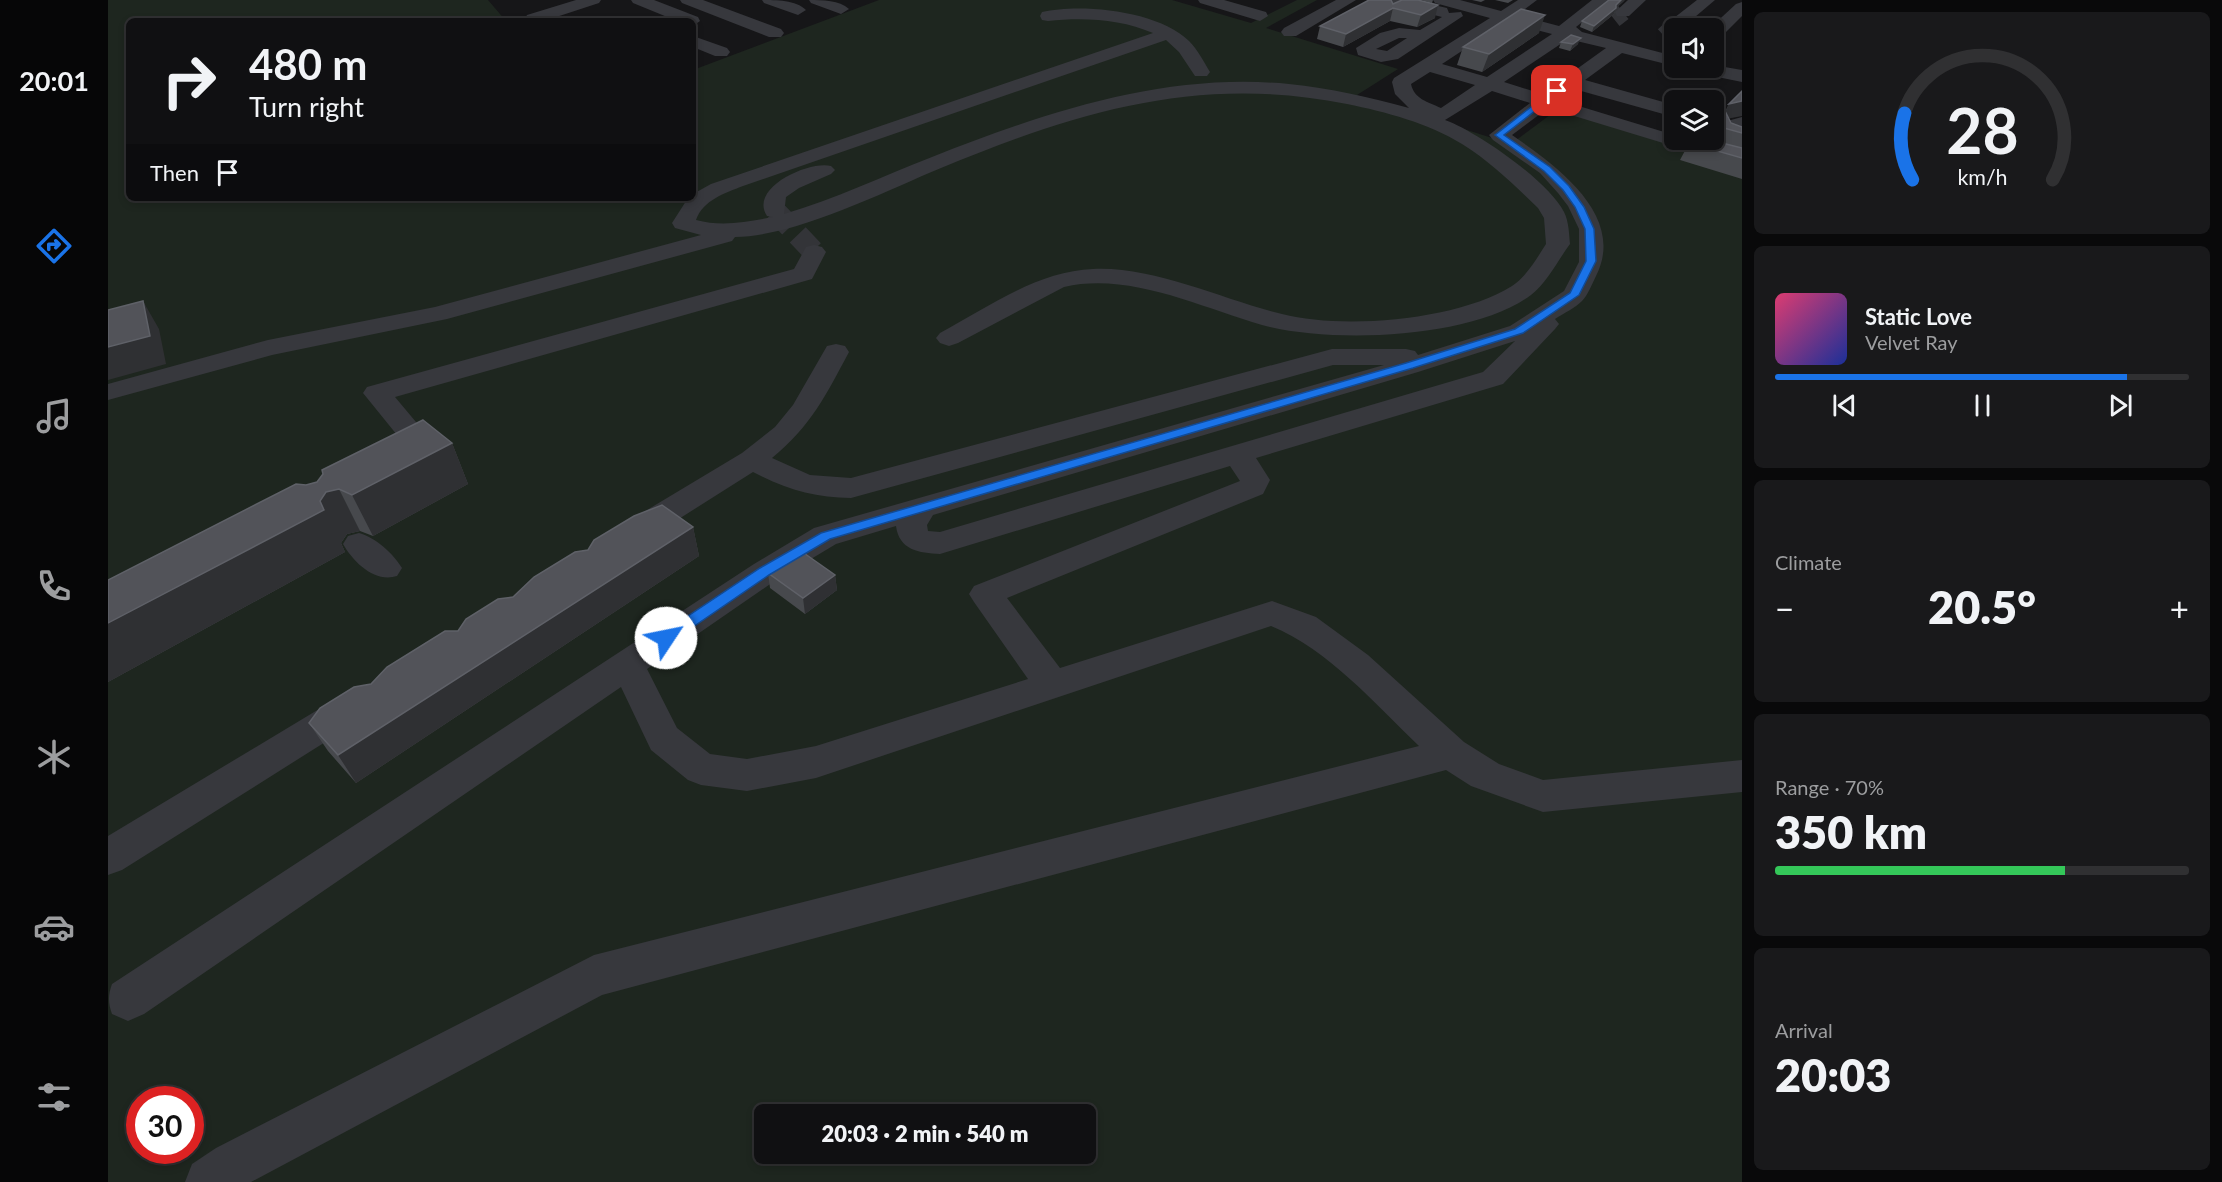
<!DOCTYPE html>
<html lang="en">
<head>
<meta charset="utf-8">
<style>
  body { margin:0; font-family:Lato,sans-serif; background:#19191b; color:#f1f3f6; height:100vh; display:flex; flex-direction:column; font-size:22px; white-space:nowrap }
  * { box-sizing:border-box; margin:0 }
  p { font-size:20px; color:#9c9d9f }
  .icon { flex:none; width:33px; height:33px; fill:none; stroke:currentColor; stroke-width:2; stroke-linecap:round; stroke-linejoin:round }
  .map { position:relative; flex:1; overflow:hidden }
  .side { display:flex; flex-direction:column; gap:12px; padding:12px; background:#09090a; width:480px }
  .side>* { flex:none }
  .hud { position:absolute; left:18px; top:18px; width:570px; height:183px; border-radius:9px; box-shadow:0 3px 9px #0003,0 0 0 2px #303032; background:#101012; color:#f1f3f6; overflow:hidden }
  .fabs { position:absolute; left:1556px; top:18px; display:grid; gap:12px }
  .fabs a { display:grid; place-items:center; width:60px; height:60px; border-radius:9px; background:#101012; box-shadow:0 3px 9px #0003,0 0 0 2px #303032; font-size:30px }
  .speed { position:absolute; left:18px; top:1086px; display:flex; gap:12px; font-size:30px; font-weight:700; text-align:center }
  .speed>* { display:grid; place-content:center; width:78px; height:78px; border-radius:50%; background:#101012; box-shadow:0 3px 9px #0003,0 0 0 2px #303032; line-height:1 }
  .speed .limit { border:9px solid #d22; background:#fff; color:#111 }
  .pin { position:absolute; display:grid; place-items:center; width:51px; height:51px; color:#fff; margin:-26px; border-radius:12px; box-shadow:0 3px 9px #0006 }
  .me { position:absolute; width:66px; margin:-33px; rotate:56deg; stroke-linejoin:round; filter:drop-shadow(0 0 4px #0008) }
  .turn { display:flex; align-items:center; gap:21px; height:126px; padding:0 24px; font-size:27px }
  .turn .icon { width:78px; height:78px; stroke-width:2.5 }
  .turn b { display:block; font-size:42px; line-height:51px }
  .then { display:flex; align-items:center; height:57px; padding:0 24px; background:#0003; gap:12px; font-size:22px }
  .big { font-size:45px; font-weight:800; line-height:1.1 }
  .side .tile { flex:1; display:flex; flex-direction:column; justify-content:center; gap:9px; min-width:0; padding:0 21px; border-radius:9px; background:#19191b }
  .side .dial { align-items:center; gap:0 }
  .dial svg { height:156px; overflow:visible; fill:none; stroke:#303032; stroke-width:7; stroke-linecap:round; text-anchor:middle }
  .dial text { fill:#f1f3f6; stroke:none }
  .song { display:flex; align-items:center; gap:18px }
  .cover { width:72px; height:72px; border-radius:9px; background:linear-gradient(135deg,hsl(340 70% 55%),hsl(230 70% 35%)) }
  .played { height:6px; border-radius:3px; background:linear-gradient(90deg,#1a73e8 85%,#303032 85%) }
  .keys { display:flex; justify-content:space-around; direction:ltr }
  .heat { display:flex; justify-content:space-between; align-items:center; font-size:33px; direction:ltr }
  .charge { height:9px; border-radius:4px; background:linear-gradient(90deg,#34c759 70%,#303032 0) }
  .trip { position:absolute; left:646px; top:1104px; width:342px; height:60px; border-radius:9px; background:#101012; box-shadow:0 3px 9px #0003,0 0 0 2px #303032; font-weight:800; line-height:60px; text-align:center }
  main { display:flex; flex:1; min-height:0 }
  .tabs { display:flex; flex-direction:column; width:108px; justify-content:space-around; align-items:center; background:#060607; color:#9c9d9f }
  .tabs .icon { width:42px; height:42px }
  .tabs .active { color:#1a73e8 }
  .tabs b { font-size:27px; color:#f1f3f6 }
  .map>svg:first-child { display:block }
</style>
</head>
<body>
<main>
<nav class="tabs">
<b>20:01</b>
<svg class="icon active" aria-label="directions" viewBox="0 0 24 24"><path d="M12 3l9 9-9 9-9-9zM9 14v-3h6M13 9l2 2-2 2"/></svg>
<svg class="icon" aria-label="music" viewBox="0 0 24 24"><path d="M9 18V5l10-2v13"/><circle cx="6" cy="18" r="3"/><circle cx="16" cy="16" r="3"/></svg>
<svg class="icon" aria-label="phone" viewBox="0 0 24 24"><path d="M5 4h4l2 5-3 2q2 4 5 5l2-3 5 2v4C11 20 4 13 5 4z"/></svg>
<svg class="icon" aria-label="climate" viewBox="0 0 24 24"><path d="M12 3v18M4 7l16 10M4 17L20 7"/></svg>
<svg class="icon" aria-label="car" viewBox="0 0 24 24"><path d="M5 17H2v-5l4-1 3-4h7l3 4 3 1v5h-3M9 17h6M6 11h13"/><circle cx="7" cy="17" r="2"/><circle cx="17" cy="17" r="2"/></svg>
<svg class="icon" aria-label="filters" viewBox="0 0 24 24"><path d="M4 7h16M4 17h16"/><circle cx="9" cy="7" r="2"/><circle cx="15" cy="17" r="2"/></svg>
</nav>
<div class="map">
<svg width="1634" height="1182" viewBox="0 0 1634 1182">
  <rect width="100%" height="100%" fill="#161618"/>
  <path fill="#1e261f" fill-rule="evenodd" d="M0,0H380L398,21H21V198H585V70L771,0H1064L1143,23L1189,0H1209L1158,28L1290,69L1249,95L1403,144L1454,106L1566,140H1578L1634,156V1182H0ZM32,1100H82V1150H32ZM657,1114H978V1154H657Z"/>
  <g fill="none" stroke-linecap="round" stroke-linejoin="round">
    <path stroke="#333438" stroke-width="18" stroke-dasharray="18 9" stroke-linecap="butt" d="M1506,19L1515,12
      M1556,36L1568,25"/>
    <path stroke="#333438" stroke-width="22" stroke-dasharray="22 11" stroke-linecap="butt" d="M667,211L706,252"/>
    <path fill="#37383d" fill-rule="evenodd" d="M468,0H493L491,3L436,21H418L417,19L419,15Z
      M523,0H546L590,17L592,21L585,26V21H569L525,3Z
      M572,0H595L673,29L676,33L673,37H661L574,3Z
      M654,0C668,0 688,0 698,10L690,15L656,3Z
      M701,0C715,0 731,0 741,9L733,14L703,3Z
      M1090,0H1116L1158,12L1160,16L1152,21L1092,3Z
      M1228,0H1248L1188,36H1176L1173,32L1176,28Z
      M1276,0H1304L1339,8L1341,13L1353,12L1355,16L1290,59L1273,62L1250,55L1248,48L1272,33L1291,28L1312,30L1334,17L1278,3ZM1291,38H1299L1279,51L1268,49Z
      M1325,0H1352L1393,11L1410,0H1429L1409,15L1451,26L1484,0H1502L1468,27L1474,32L1566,56V66L1514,53L1477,80L1566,105V117L1466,89L1451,100L1566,135V140H1581L1634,155V167L1440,108L1404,135C1447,165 1519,215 1488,276C1484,284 1480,295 1474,301C1467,308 1456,313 1447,319L1451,324L1447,329L1395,384L1148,458L1162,480L1155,494L899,598L952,668L1164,601L1208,617L1260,655L1356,742L1391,764L1435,780L1634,760V792L1435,812L1363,786L1338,770L494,995L143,1182H77L84,1164L108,1148L486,955L1311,746C1266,703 1221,650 1163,626L708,778L639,791L593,785L580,780L543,750L513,687L36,1014L20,1021L4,1014C0,1003 0,995 4,984L646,564L706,528L1276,365H1225L743,498C707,498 677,489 645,472L536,541L525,544L514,541L509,533L514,525L634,453L667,427L685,405L719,346L728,344L737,346L741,352C718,395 703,426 664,458L702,475L743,478L1224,349H1298L1307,351L1310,355L1402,326L1456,291L1471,262V229L1460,206L1450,193L1432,173L1385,140L1381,135L1422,103L1384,91L1337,120C1370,132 1440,181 1456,212C1461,222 1461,234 1462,244C1450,260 1439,283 1423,295C1364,339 1223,344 1154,325C1091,307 1022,272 956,287L850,343L841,346L832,343L828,338L832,333C880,307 930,271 985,269C1047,266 1115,300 1174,314C1236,330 1350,320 1404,286C1419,276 1429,258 1438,244L1436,218L1430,208C1406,185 1383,162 1354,144C1320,123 1278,112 1239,104C1091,74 968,112 833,168C775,192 689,236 627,237L624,241L339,319L164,355L0,400V384L160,340L327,307L593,235L567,228L564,223L580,198H585V194L603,184L1045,33C1013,19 975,17 940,21L934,20L932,16L934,12C974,3 1051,11 1081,41C1090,50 1096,62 1102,72L1099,76H1087L1071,52L1058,40L635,186C617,193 595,200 588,220C614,227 639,222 665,217L659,216C640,187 703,160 723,166L727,170L723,174L691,188L678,197L676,214C727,199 775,176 824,157C938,112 1057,72 1181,84C1222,88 1261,97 1301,108L1287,94L1284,82L1286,78L1382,18L1327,3ZM1398,22L1444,34L1379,77L1334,64ZM1460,39L1498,48L1434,94L1396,82ZM1322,72L1367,85L1333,108C1320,102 1306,99 1303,84ZM1407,341L1375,372L832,532L820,531L819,525L825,515L1310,372ZM1122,466L1132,481L866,586L861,594L866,602L920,679L708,746L639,759L602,754L569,728L539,669L668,580L728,544L788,526C791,550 811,553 832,554Z
      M1520,0H1538L1521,16H1509L1507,12Z
      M1589,0H1607L1574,28L1562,29L1560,25L1562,21Z
      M1634,2V16L1611,39L1605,40V28H1602L1628,4Z
      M585,36L619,48L622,52L619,56H607L585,47Z
      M1605,65L1634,70V82L1585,72L1582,68H1605Z
      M1634,117V129L1630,130L1634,132V146L1615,138L1609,127L1612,123Z
      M706,245L714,247L718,252L704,279L287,397L334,453C325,466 313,469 299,466L294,459L302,451L255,393L259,387L686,269L698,247Z
      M251,533C268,538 285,553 294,568L289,576C267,583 246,563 235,544L240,536Z
      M244,693L257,697L262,707L257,717L14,870L0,875V836L231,697Z"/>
  </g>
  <path fill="#47494d" d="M1313,0H1325L1324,3Z
    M1364,0H1377L1373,2Z
    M1387,0H1405L1400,3Z
    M1517,0L1508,8L1506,14L1484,32L1472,27L1474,21Z
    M1285,4L1327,18L1309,27L1282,21L1235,47L1209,39L1212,26Z
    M1431,33L1374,72L1349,65L1355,47Z
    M1453,42L1470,44L1462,51L1451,48Z
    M1621,104V119L1623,123L1634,127V158L1584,140H1605V120L1617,112Z
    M1581,143L1634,158V179L1572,160Z
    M344,443L360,484L265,536L252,531L239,534L233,543L237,552L0,682V580L198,485Z
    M585,527L591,556L248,783L220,751L201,723L480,550Z
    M660,573L727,575L729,590L697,614L662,588Z"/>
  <path fill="#2f3033" d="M1513,0H1517L1506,10L1508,8L1506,14L1484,32L1486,26Z
    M1330,5L1327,18L1309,27L1313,15Z
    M1285,8L1282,21L1235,47L1238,34Z
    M1437,15L1431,33L1374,72L1381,54Z
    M1473,38L1470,44L1462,51L1465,44Z
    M1634,101V116L1613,120L1621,104Z
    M35,301L51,329L58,364L0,380V347Z
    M344,443L360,484L265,536L244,495Z
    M231,489L252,531L239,534L233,543L237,552L0,682V623L212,501L218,492Z
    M585,527L591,556L248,783L230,755Z
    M727,575L729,590L697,614L695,598Z"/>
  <path fill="#525359" stroke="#5f6168" stroke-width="1.5" d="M1261,0H1283L1285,4L1294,0H1310L1330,5L1313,15L1285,8L1238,34L1212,26Z
    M1501,0H1513L1508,5V8L1486,26L1474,21Z
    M1413,9L1437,15L1381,54L1355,47Z
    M1463,35L1473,38L1465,44L1453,42Z
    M1634,91V101L1621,104Z
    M1616,109L1623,123L1634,127V133L1605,125V120Z
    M1584,140H1602L1634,148V158L1581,143Z
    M35,301L42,336L0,347V310Z
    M315,420L344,443L244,495L231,489L218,492L212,501L216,510L0,623V580L188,484L198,485L209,482L215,474L214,470Z
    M554,505L585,527L230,755L201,723L212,708L246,687L263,684L279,667L337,631H350L358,619L390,599L405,597L426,577L467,552L480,550L486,540L526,516Z
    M693,551L727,575L695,598L660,573Z"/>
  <path fill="#1a73e8" stroke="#114b97" stroke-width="1.5" d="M1446,89L1453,91L1396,135L1442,167L1461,186L1476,207L1486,229L1488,261L1471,295L1415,333L1305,368L722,539L661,575L563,642H553L551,638L553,634L652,568L713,533L1298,363L1407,329L1462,293L1478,261L1477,229L1467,207L1455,190L1436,171L1387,135Z"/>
</svg>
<div class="fabs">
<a><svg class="icon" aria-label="sound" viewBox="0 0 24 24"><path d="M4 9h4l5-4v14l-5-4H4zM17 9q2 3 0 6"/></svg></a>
<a><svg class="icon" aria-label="layers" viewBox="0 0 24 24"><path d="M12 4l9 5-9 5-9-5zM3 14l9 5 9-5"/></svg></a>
</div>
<div class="speed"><div class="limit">30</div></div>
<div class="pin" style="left:1449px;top:91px;background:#d93025"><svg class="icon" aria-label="arrive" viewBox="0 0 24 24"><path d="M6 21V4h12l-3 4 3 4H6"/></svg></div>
<svg class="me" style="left:558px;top:638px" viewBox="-20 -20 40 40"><circle r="19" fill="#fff"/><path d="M0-13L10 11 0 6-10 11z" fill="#1a73e8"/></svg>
<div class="trip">20:03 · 2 min · 540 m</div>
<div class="hud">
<div class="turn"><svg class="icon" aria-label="right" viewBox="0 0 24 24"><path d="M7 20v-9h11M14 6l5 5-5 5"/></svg><div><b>480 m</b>Turn right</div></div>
<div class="then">Then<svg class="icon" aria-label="arrive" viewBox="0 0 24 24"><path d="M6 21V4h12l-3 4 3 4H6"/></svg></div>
</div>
</div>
<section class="side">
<div class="tile dial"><svg viewBox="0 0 100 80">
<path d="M14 69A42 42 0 1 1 86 69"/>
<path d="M14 69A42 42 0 0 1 10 35" stroke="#1a73e8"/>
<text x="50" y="56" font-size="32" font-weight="700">28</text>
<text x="50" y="72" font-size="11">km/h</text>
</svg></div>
<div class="tile">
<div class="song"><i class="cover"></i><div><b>Static Love</b><p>Velvet Ray</p></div></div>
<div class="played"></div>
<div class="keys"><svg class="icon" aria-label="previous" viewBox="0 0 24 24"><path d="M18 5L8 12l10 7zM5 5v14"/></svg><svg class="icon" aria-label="pause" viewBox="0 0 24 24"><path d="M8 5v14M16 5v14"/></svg><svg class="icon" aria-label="next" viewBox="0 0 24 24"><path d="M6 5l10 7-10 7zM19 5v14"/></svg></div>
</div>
<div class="tile"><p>Climate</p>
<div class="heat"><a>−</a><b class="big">20.5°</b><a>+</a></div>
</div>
<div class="tile"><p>Range · 70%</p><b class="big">350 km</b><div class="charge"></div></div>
<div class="tile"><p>Arrival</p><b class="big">20:03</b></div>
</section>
</main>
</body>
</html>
